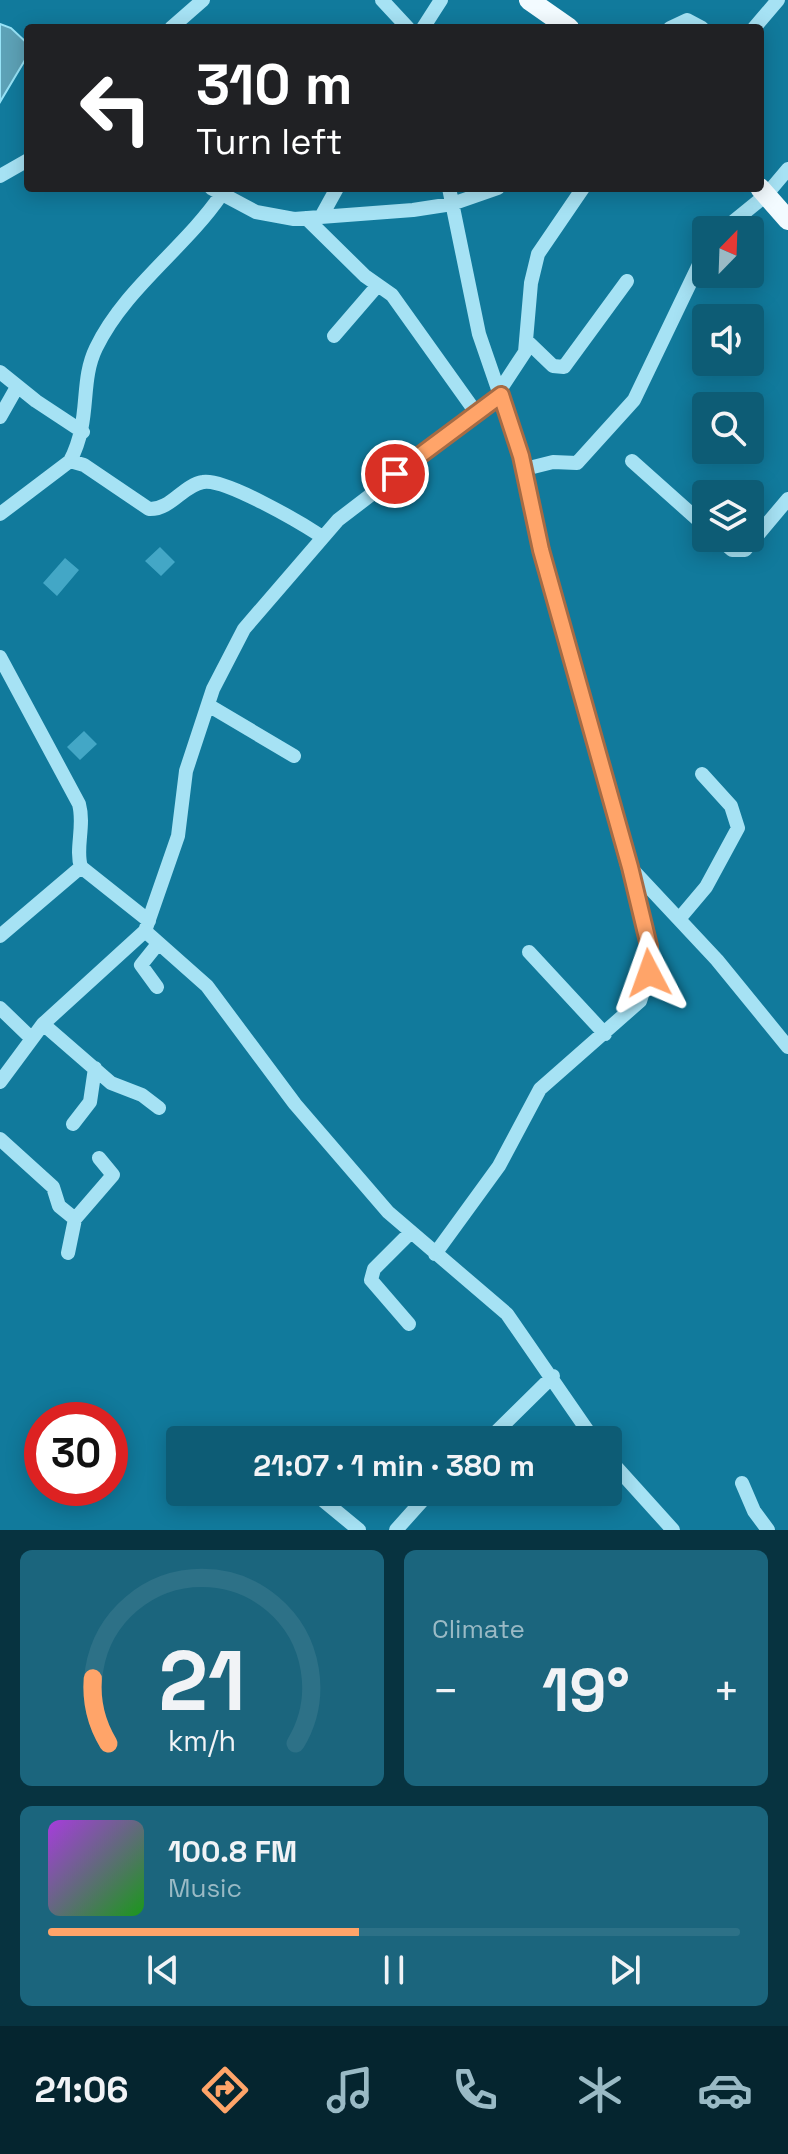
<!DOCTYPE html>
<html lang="en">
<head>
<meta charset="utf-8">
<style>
  body { margin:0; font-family:"Space Grotesk",sans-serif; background:#1b657d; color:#f1f3f6; height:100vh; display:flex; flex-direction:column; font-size:30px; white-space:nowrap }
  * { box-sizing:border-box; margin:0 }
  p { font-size:26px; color:#9abac5 }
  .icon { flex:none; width:44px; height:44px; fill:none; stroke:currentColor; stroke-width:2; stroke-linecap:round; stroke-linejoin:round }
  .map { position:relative; height:1530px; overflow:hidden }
  .details { display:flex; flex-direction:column; gap:20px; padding:20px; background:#073340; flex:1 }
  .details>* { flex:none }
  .guide { position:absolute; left:24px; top:24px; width:740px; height:168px; border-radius:8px; box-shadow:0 4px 20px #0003; background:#202124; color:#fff; overflow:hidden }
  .needle { width:52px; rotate:23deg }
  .controls { position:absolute; left:692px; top:216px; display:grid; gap:16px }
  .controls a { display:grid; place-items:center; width:72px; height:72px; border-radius:8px; background:#0d5c75; box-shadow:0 4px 20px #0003; font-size:40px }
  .speed { position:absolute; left:24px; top:1402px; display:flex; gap:16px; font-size:40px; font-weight:700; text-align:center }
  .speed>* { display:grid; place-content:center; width:104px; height:104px; border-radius:50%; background:#0d5c75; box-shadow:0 4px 20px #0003; line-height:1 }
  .speed .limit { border:12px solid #d22; background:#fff; color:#111 }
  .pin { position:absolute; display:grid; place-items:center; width:68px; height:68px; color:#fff; margin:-34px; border:4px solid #fff; border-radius:50%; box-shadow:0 2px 8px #0007 }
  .me { position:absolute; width:88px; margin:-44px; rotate:356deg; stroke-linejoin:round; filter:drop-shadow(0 0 6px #0008) }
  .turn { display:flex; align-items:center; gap:28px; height:168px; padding:0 40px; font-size:36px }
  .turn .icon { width:104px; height:104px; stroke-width:2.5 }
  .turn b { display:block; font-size:56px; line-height:68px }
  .big { font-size:60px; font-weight:800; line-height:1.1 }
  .details .card { flex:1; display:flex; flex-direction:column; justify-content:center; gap:12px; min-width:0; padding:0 28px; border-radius:12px; background:#1b657d }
  .details .dial { align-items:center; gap:0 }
  .dial svg { height:208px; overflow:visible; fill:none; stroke:#2d7187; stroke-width:7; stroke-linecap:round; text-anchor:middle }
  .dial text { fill:#f1f3f6; stroke:none }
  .song { display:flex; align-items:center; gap:24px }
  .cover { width:96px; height:96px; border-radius:12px; background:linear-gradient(135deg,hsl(280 70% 55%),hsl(120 70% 35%)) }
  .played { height:8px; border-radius:4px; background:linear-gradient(90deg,#ffa469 45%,#2d7187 45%) }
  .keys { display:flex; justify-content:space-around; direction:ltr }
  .heat { display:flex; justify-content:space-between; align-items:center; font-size:44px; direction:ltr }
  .details .tiles { flex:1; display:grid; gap:20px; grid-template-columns:1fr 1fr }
  .card:last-child { grid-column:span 2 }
  .trip { position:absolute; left:166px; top:1426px; width:456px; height:80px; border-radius:8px; background:#0d5c75; box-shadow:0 4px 20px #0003; font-weight:800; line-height:80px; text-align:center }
  .tabs { display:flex; height:128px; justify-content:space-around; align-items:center; background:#05252f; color:#9abac5 }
  .tabs .icon { width:56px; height:56px }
  .tabs .current { color:#ffa469 }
  .tabs b { font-size:36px; color:#f1f3f6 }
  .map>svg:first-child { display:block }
</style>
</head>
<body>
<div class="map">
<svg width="788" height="1530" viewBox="0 0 788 1530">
  <rect width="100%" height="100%" fill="#117a9c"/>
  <path fill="#5da2b7" stroke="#97e3f7" stroke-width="2" d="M0,24L11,28L28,44V55L0,102Z"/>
  <path fill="#43a7c6" d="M160,547L175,562L161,576L145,561Z
    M65,558L79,570L57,596L43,583Z
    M84,731L97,744L80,760L67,747Z"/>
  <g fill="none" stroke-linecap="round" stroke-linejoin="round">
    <path stroke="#a6e2f4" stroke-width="14" d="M382,0L408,28
      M171,28L203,0
      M423,28L441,0
      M670,28L687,20L702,28
      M754,28L778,0
      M0,176L28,160
      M211,188L256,212L294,219L413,210L452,204L498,188
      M321,217L337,188
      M306,218L365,276L392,295L477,414
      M723,230L766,195L788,169
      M334,336L378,285
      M527,341L553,366L564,367L627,281
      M0,372L36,401L83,432
      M500,390L525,352L531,283L538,254L583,188
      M501,395L338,520L244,629L213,689L186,771L178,836L145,931L207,986L295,1104L388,1212L507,1314L594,1440
      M0,417L17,387
      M70,461C92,419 79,383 96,348C125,288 184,249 221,195
      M632,461L706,527
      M525,469L553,462L577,463L634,400L706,250
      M0,514L70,461L84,465L149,509C171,510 183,485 203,482C225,478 301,523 321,536
      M718,538L732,550H745L788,499
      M0,657L79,804C85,826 75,849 81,867L149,921
      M208,705L294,756
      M630,867L717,960L788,1047
      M679,919L706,887L738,828L731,806L702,774
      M0,936L81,867
      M157,945L141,965L157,987
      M529,952L605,1034
      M0,1008L30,1037
      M43,1024L111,1083L142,1095L159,1108
      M0,1082L43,1024L145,931
      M73,1124L90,1102L95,1068
      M0,1139L53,1187L59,1206L75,1219L68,1253
      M75,1219L113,1175L99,1158
      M409,1234L374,1269L371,1280L409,1324
      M435,1254L499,1166L540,1089L640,1001L649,973V946L541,550L521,456L479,334L449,188
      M488,1440L553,1376
      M608,1458L673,1530
      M742,1483L754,1511L768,1530
      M313,1492L359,1530
      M396,1530L430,1492"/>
    <path stroke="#f3fbff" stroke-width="20" d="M529,0L569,28
      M760,188L788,220"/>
  </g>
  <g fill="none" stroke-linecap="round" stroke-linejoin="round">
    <g stroke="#a66b44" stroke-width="20">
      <path id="route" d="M395,474L501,395L521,456L541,550L630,867L649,946V973"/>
    </g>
    <use href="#route" stroke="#ffa469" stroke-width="14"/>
  </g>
</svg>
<div class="controls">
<a><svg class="needle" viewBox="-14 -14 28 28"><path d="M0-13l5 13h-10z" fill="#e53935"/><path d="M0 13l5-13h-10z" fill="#9abac5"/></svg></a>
<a><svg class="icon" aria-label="sound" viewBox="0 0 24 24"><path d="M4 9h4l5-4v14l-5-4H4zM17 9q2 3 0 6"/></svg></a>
<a><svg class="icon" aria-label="search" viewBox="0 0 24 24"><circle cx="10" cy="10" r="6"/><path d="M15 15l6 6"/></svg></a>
<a><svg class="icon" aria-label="layers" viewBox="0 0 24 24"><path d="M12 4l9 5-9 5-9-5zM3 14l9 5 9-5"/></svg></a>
</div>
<div class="speed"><div class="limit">30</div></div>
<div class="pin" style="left:395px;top:474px;background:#d93025"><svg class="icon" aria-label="arrive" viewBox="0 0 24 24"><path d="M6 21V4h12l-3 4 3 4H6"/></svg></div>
<svg class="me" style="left:649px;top:973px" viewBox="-20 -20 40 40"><path d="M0-17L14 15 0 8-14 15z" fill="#ffa469" stroke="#fff" stroke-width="4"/></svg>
<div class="trip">21:07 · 1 min · 380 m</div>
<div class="guide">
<div class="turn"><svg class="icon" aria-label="left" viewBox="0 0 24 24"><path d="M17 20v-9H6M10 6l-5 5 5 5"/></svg><div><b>310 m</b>Turn left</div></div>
</div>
</div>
<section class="details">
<div class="tiles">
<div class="card dial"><svg viewBox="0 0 100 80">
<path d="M14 69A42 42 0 1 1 86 69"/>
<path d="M14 69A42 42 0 0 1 8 44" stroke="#ffa469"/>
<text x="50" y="56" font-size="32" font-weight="700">21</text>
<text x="50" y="72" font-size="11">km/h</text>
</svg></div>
<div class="card"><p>Climate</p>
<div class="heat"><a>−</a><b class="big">19°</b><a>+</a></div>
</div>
<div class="card">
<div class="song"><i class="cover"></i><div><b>100.8 FM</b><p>Music</p></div></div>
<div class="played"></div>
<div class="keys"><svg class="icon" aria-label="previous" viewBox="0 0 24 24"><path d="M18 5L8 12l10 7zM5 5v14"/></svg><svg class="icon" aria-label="pause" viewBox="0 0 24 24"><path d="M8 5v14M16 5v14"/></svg><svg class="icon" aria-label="next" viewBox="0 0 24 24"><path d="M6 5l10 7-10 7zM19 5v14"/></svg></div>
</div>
</div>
</section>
<nav class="tabs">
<b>21:06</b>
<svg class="icon current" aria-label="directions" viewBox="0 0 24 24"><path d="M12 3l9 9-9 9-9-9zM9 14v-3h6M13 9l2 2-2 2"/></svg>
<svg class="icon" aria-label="music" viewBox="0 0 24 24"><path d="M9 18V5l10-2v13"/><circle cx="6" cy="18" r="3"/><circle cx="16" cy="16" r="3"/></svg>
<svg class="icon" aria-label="phone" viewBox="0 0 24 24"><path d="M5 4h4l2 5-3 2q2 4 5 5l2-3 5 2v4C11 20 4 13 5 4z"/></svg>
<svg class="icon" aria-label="climate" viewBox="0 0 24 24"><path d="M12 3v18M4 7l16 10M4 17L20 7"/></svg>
<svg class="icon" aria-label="car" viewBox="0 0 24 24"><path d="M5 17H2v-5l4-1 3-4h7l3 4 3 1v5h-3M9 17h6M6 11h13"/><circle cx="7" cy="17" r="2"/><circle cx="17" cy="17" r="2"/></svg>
</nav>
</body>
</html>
